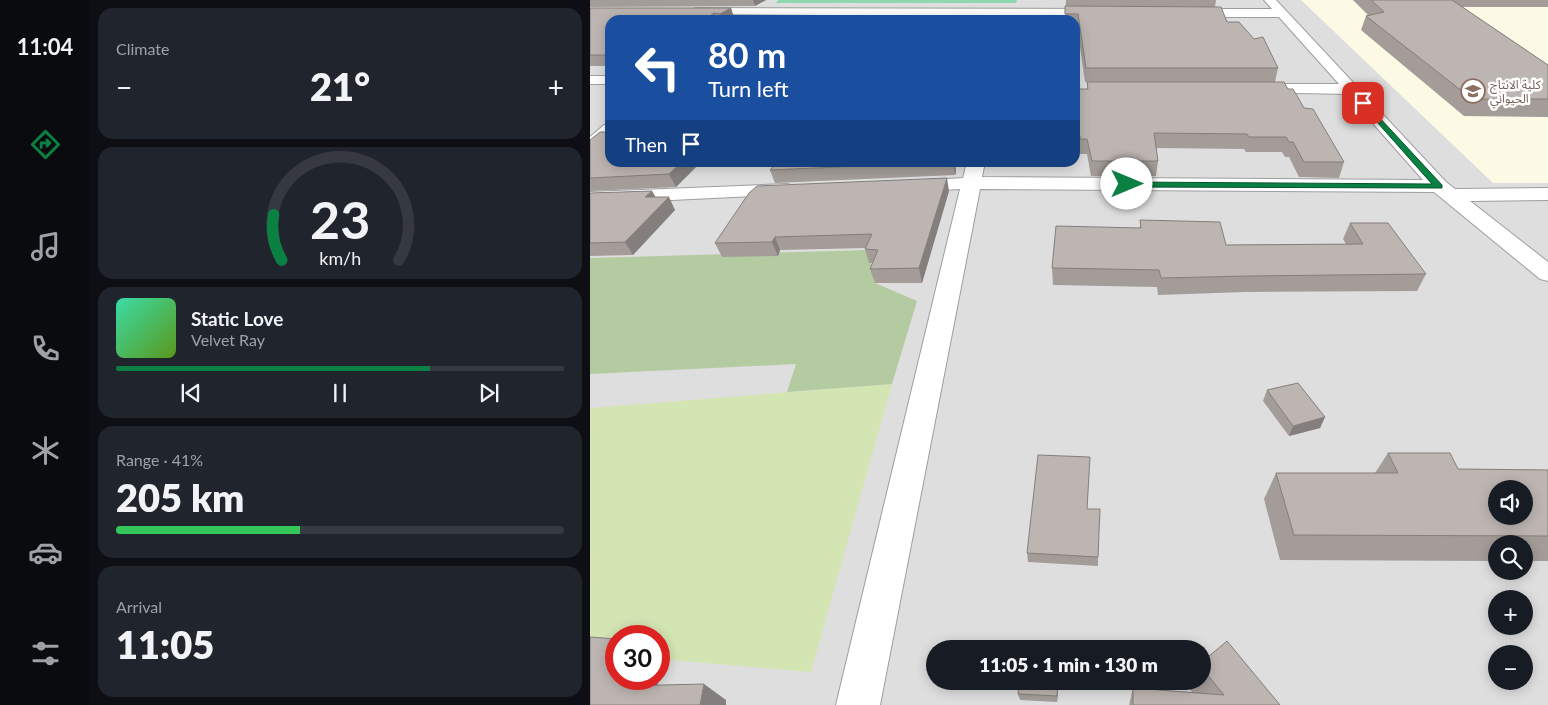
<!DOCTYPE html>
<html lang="en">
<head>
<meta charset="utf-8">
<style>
  body { margin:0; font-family:Lato,"Noto Sans Arabic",sans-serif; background:#20242c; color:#f1f3f6; height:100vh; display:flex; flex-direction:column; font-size:19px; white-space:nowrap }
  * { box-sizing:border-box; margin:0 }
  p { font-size:16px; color:#9ea1a6 }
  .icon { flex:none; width:28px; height:28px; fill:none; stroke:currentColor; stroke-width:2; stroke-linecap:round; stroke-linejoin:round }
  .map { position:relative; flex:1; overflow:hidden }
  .details { display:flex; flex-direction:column; gap:8px; padding:8px; background:#0d0f14; width:500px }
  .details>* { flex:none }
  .hud { position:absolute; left:15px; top:15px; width:475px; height:152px; border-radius:15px; box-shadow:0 2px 12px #0003; background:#1a4fa0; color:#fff; overflow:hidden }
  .fabs { position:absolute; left:898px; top:480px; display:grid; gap:10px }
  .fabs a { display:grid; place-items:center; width:45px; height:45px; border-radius:50%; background:#171b24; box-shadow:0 2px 12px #0003; font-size:25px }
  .speed { position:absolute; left:15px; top:625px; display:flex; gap:10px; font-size:25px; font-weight:700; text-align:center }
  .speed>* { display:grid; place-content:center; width:65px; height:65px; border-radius:50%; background:#171b24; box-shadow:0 2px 12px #0003; line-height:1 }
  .speed .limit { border:8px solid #d22; background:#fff; color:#111 }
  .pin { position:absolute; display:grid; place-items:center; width:42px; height:42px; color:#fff; margin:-21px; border-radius:10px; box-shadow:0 2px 8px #0006 }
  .me { position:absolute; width:55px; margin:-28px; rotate:90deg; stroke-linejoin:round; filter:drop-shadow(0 0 4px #0008) }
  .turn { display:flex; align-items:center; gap:18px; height:105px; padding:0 20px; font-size:22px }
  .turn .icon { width:65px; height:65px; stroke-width:2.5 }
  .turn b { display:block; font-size:35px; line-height:42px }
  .then { display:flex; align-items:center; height:48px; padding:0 20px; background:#0003; gap:10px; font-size:19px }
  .big { font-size:38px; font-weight:800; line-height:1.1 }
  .details .tile { flex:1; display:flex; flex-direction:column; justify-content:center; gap:8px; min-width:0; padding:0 18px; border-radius:15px; background:#20242c }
  .details .dial { align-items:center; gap:0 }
  .dial svg { height:130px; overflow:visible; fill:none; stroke:#363941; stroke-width:7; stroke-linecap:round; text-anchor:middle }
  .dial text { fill:#f1f3f6; stroke:none }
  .song { display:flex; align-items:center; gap:15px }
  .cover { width:60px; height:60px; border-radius:8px; background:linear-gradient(135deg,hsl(160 70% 55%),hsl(90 70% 35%)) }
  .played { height:5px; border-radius:2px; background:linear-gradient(90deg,#0b8043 70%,#363941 70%) }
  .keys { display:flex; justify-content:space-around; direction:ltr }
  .heat { display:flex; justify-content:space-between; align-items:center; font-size:28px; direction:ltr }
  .charge { height:8px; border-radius:4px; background:linear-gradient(90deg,#34c759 41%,#363941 0) }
  .trip { position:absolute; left:336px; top:640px; width:285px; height:50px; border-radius:25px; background:#171b24; box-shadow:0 2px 12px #0003; font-weight:800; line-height:50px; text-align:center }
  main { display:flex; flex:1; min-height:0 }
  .menu { display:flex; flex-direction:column; width:90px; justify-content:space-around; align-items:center; background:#090b0e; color:#9ea1a6 }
  .menu .icon { width:35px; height:35px }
  .menu .on { color:#0b8043 }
  .menu b { font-size:22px; color:#f1f3f6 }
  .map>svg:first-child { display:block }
</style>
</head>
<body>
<main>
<nav class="menu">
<b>11:04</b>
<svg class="icon on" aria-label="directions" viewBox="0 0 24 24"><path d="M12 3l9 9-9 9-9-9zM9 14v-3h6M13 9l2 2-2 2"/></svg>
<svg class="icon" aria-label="music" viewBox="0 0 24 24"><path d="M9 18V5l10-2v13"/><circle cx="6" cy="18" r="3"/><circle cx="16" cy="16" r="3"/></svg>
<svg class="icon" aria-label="phone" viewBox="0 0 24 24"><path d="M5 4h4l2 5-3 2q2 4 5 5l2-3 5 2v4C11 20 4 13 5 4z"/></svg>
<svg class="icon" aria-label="climate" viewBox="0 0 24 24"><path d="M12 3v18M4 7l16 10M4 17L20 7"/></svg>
<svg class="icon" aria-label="car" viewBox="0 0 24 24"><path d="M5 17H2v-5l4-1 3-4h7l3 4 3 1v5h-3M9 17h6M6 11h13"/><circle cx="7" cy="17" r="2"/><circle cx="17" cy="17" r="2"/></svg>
<svg class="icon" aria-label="filters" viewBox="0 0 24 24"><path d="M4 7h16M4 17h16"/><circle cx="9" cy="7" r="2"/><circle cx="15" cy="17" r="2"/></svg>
</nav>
<section class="details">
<div class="tile"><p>Climate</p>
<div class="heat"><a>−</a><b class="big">21°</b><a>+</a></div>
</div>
<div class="tile dial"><svg viewBox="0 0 100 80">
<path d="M14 69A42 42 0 1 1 86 69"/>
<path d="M14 69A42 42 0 0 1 9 41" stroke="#0b8043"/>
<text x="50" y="56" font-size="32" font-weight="700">23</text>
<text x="50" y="72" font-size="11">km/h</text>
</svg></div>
<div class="tile">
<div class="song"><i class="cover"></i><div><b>Static Love</b><p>Velvet Ray</p></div></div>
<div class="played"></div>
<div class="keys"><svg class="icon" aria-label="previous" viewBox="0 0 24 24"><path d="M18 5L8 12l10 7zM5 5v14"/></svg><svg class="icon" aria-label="pause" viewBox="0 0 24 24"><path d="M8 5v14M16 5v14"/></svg><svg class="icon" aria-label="next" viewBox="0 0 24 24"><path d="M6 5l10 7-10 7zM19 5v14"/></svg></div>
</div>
<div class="tile"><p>Range · 41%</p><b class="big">205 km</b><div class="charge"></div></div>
<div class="tile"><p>Arrival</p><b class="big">11:05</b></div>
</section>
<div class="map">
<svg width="958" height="705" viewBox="0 0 958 705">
  <rect width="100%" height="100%" fill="#f0ece8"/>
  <path fill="#dfdede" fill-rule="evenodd" d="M0,0H958V705H0ZM20,20H485V162H20ZM906,489H934V516H906ZM906,544H934V571H906ZM906,599H934V626H906ZM26,636H69V679H26ZM345,649H612V681H345ZM906,654H934V681H906Z"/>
  <path fill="#fcf9e5" d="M711,0H958V183H903Z"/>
  <path fill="#d3e5b3" d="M302,384L221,672L69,659V636H26V655L0,654V408Z"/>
  <path fill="#b4cba1" d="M278,250L285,283L327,301L302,384L197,392L206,364L0,374V258Z"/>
  <path fill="#8ed7b0" d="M189,0H427L426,3H185Z
    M387,11L384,20H168L177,12Z"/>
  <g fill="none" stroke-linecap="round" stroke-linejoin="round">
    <g stroke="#9e9e9e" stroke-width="2">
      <path id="minor" d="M674,0H686L856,182L865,189L958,188V200L880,201L958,262V281L950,279L844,192L390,189L290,705H246L370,189L320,192L313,190L310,186L313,182L373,178L377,162H395L392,177L833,180L757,94L660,92L657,89L660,86L665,84H749L689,17H596L590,13L596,9H682Z
        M106,8L513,9L519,13L513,17L102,14L100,12L102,10Z
        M0,76H20V84H0Z
        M20,124V138L6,150L0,151V137L14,125Z
        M197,184L204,186L207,190L204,194L0,204V192Z"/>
    </g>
    <use href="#minor" fill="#fff" fill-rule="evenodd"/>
  </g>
  <path fill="#a39c98" d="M0,0H176L165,6L0,7Z
    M476,0H626L625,7L637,22L688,68L685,82H495L487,26H485V20H475Z
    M763,0H958V7H872L958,65V117L874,116L771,30L776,16L778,15Z
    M0,8H141L144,18L141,20H20V66H0Z
    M497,82L698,89L714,108L754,162L749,178L709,177L699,157H695L692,152H656L654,149L566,148L568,161L566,176H501L497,154H490V150H485V89H497Z
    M0,140L20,162H111L86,187L0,191Z
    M187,162H365L366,172L365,175L185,183L180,170Z
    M62,191L65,197L85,210L43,255L0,256V193Z
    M359,191L332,283H285L280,269L283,263H279L275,249L276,248L190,250L188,256L132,257L125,243Z
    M550,220L636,245L756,244L753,239L760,223L836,274L827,291L655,292L568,295L567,287L463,285L462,268L550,227Z
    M677,390L735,417L730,428L699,436L673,401Z
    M798,453L868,469L958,470V561H934V544H906V561L690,560L674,499L686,473H785Z
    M497,509L508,557V566L438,562L437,553Z
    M612,662L690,705H539L543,688L602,692L599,688L602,681H612Z
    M429,681H469L467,702L430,700L428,694Z"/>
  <path fill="#847f7c" d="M163,0H176L165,6Z
    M141,8L144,18L141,20H132L130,14Z
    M124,13L127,20H114Z
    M92,162H111L86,187L79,174Z
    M359,162H365L366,172L365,175L363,163Z
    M357,178L359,191L332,283L329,268Z
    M62,191L69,203L55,197Z
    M79,197L85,210L43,255L35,242Z
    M185,237L190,250L188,256L182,242Z
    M735,417L730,428L699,436L703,426Z
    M69,651L80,659L59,702L32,686L35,679H69Z
    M468,681H469L467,702V696Z
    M114,684L136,700V705H110Z"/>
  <path fill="#bdb5b1" stroke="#847f7c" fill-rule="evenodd" d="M781,0H862L958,65V99H882L776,16L794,12Z
    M475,6L631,7L637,22H649L664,39L673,37L688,68H496L488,14H475Z
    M0,8H141L130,14L124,13L114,20H20V55H0Z
    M497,82H694L698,89H703L714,108L723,109L754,162H714L703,142H699L696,137H659L657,134L564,133L568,161H502L497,139H490V136H485V89H498Z
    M10,132H20V162H92L79,174L0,178V140Z
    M187,162H363L180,170Z
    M357,178L329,268L280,269L288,250L275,249L282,234L185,237L182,242L125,243L159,193L167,186Z
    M62,191L55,197H79L35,242L0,243V193Z
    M550,220L630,222L636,245L773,244L760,223H798L836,274L659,276L571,278L569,270L462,268L466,226L551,228Z
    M708,383L735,417L703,426L677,390Z
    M798,453H860L868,469L958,470V536L704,535L686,473H808ZM906,489H934V516H906Z
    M448,455L500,457L497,509H510L508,557L437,553Z
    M0,637L26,639V679H35L32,686L114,684L110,705H114H0Z
    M637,641L690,705H543V688L634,695L612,668V662Z
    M429,681H468L467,696L428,694Z"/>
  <path fill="#0b8043" stroke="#07532c" d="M771,102H775L852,185V188L537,187L533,184L537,182L842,184L771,104Z"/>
  <defs>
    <g id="university-ring" transform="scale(1.25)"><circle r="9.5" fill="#fff" stroke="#8d6e63" stroke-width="1.5"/><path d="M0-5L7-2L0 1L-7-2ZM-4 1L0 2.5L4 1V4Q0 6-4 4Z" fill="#8d6e63"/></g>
  </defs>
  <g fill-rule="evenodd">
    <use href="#university-ring" x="883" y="91"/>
  </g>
  <g text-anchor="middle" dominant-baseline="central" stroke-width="5" stroke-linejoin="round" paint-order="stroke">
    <g font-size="12" fill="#785e54" stroke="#fff" text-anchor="start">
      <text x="900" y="84">كلية الانتاج<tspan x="900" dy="14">الحيواني</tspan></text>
    </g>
  </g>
</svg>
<div class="fabs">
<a><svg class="icon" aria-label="sound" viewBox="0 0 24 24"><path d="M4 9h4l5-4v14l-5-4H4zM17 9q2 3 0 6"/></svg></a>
<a><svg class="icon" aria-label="search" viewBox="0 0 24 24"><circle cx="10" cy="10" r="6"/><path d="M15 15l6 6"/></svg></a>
<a>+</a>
<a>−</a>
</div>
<div class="speed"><div class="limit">30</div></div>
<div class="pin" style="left:773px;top:103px;background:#d93025"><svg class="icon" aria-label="arrive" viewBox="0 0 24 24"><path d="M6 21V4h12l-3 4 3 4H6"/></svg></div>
<svg class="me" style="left:537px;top:184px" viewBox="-20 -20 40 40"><circle r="19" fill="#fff"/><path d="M0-13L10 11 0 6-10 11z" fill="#0b8043"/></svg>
<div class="trip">11:05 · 1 min · 130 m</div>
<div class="hud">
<div class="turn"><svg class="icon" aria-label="left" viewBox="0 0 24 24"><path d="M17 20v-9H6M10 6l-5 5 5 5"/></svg><div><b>80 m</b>Turn left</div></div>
<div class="then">Then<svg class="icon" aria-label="arrive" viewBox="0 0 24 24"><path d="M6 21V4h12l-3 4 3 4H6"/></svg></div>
</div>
</div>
</main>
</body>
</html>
